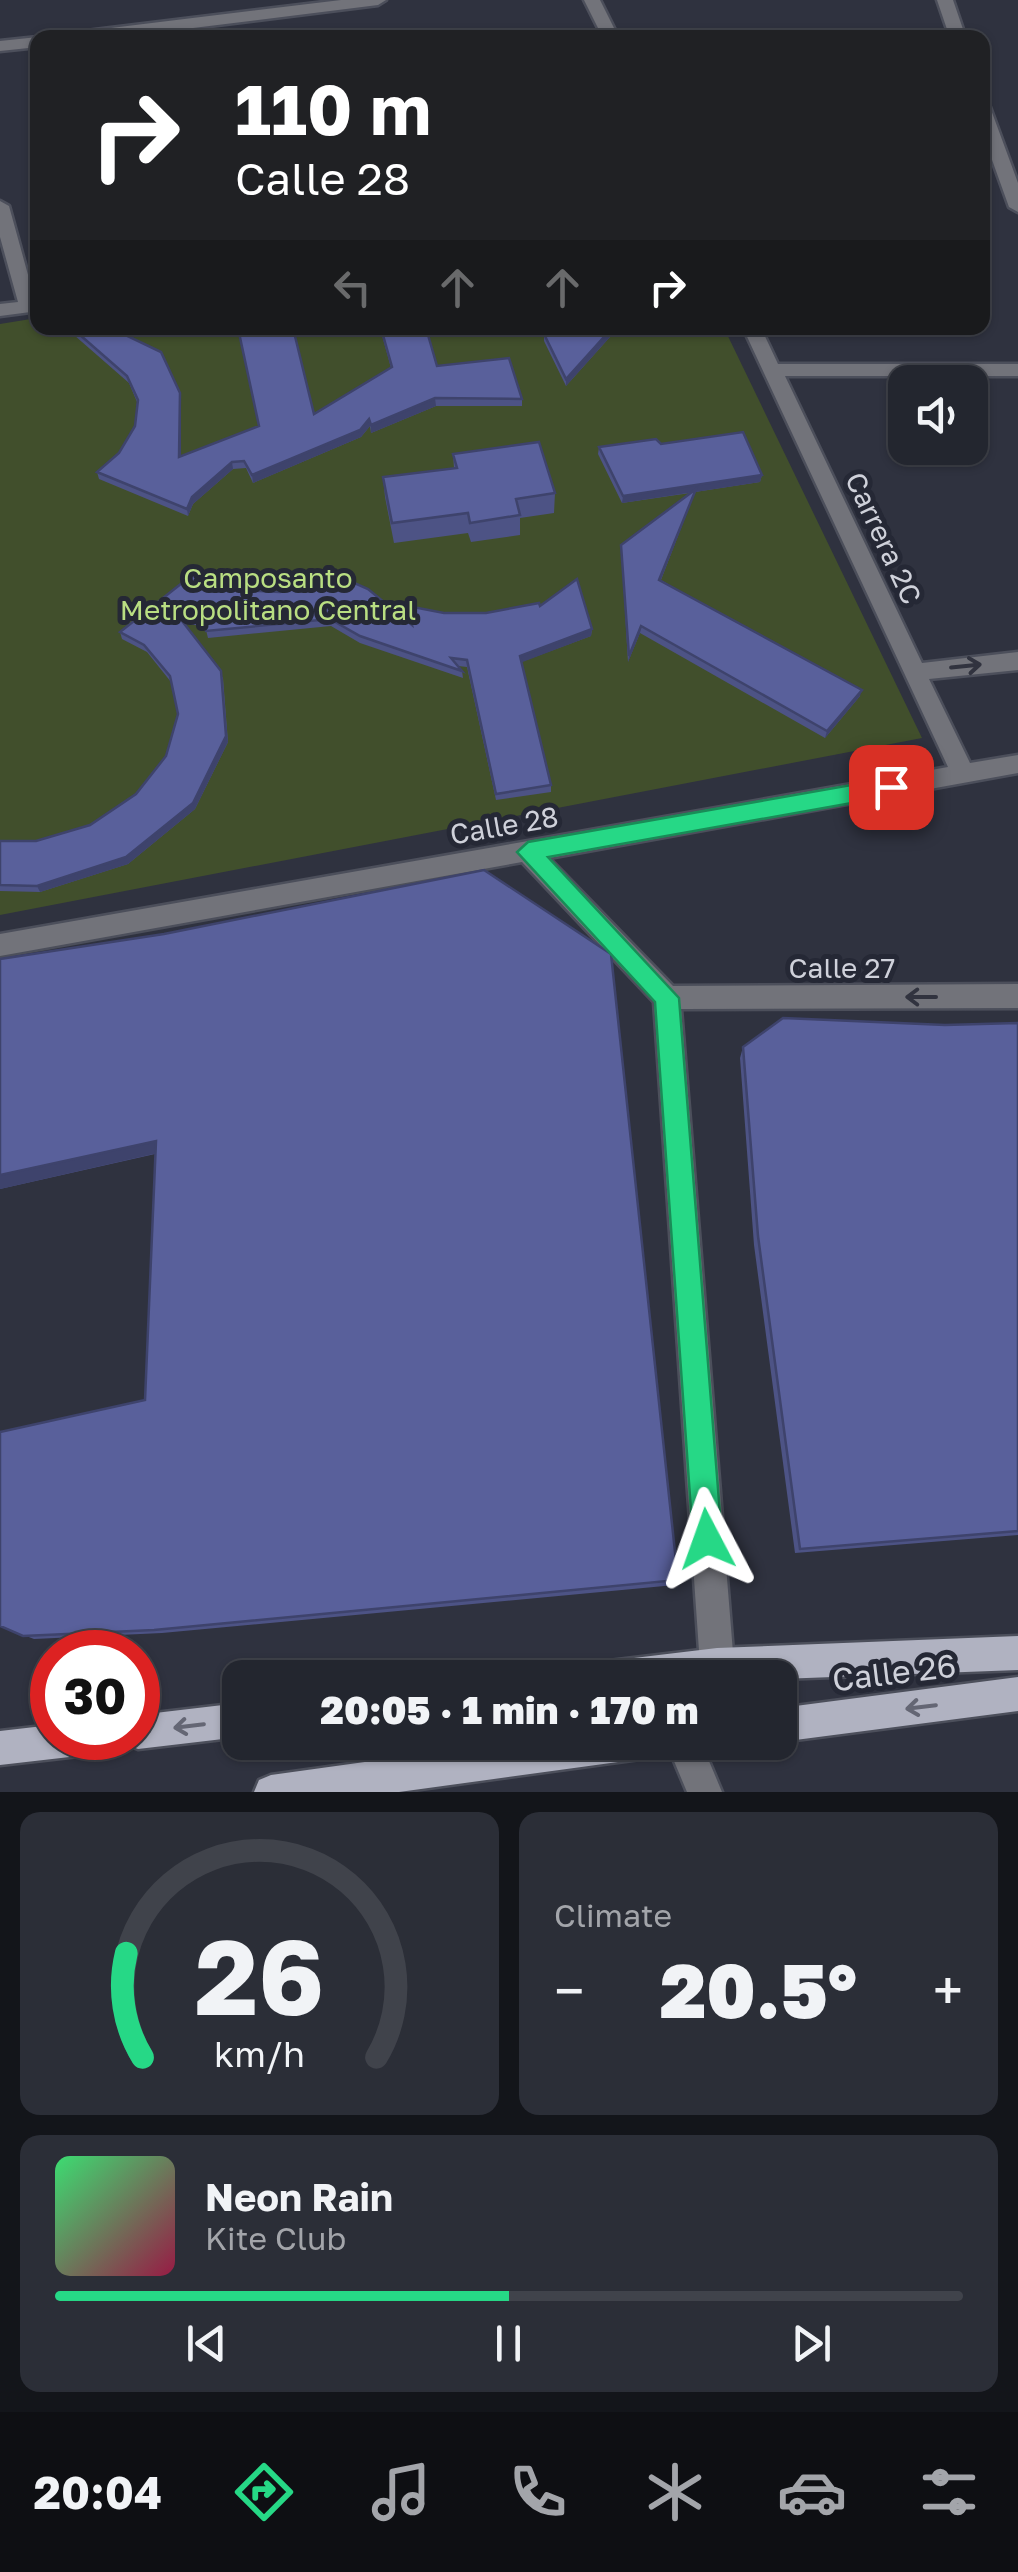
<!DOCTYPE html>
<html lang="en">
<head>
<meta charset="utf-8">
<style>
  body { margin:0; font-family:"Golos Text",sans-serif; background:#2b2e37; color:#f1f3f6; height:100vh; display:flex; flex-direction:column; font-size:38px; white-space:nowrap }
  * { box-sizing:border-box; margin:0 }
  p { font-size:32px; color:#a3a5aa }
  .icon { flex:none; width:55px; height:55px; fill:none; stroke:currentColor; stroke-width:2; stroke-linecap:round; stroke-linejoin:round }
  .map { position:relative; height:1792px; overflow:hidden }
  .details { display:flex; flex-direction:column; gap:20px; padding:20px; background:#13151a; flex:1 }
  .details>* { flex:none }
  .banner { position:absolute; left:30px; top:30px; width:960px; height:305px; border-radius:20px; box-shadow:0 2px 8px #0004,0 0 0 2px #40434b; background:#202124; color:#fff; overflow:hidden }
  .tools { position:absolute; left:888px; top:365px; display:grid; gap:20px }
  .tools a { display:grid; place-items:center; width:100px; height:100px; border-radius:20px; background:#23262f; box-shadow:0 2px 8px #0004,0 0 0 2px #40434b; font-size:50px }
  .speed { position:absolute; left:30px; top:1630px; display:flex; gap:20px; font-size:50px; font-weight:700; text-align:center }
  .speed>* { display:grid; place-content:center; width:130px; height:130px; border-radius:50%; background:#23262f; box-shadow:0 2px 8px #0004,0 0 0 2px #40434b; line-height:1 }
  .speed .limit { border:15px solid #d22; background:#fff; color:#111 }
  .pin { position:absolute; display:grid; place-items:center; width:85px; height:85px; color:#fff; margin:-42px; border-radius:20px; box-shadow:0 5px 15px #0006 }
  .me { position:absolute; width:110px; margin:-55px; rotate:356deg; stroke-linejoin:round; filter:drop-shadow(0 0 8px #0008) }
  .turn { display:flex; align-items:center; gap:35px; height:210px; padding:0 40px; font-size:45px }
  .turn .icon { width:130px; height:130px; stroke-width:2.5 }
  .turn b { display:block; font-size:70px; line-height:85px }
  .lanes { display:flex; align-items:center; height:95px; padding:0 40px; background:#0003; justify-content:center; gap:50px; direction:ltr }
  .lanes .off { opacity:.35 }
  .big { font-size:75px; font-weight:800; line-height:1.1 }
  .details .tile { flex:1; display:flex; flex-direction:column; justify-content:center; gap:15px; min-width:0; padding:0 35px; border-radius:20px; background:#2b2e37 }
  .details .dial { align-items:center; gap:0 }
  .dial svg { height:260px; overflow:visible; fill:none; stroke:#40434b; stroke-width:7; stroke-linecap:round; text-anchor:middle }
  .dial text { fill:#f1f3f6; stroke:none }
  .song { display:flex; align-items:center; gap:30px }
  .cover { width:120px; height:120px; border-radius:15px; background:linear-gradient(135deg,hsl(140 70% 55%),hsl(340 70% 35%)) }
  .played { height:10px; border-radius:5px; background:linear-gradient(90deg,#26d886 50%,#40434b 50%) }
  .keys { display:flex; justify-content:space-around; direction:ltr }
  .heat { display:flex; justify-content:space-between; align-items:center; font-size:55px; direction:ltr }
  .details .tiles { flex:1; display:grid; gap:20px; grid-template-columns:1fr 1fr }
  .tile:last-child { grid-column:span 2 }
  .trip { position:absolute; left:222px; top:1660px; width:575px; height:100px; border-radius:20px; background:#23262f; box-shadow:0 2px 8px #0004,0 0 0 2px #40434b; font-weight:800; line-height:100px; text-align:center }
  .tabs { display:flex; height:160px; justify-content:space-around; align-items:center; background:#0e0f13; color:#a3a5aa }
  .tabs .icon { width:70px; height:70px }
  .tabs .on { color:#26d886 }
  .tabs b { font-size:45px; color:#f1f3f6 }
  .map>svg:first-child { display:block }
</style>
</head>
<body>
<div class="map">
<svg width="1018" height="1792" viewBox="0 0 1018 1792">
  <rect width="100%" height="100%" fill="#2f323f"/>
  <path fill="#414f2c" d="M37,318L38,328H724L922,738L0,915V324Z"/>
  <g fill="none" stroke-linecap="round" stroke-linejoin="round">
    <g stroke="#4c4f5b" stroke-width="5">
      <path id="minor" d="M341,0H386L378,5L112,38H63L70,33Z
        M584,0H600L619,38H603Z
        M937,0H953L966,38H950Z
        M38,37V47L0,51V41Z
        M982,102L990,107L1018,183V212L1009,207L982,132Z
        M0,201L9,206L38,311L0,316V304L18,302L0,237Z
        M743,328H761L778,364H1018V376H785L922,663L1018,652V670L929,679L970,763L1018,755V773L549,858L673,986L1018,984V1008L681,1009L734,1665L729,1677L707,1678L700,1665L654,1002L522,862L0,956V934L948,767Z
        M666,1742H701L722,1792H687Z"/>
    </g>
    <g stroke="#4c4f5b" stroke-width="5">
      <path id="major" d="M1018,1636V1670L780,1679L592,1678L597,1666L609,1661L717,1648Z
        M1018,1677V1711L780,1742V1708Z
        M240,1703V1737L138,1749L126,1744L123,1738H138V1715Z
        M52,1725V1738H104L99,1750L87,1755L0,1765V1731Z
        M509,1742H657L652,1754L640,1759L399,1792H254L259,1780L271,1775Z"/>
    </g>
    <use href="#minor" fill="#72737a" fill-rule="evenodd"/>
    <use href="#major" fill="#b0b2c1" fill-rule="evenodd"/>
  </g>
  <path fill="#4d5385" d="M66,328H111L181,400V456L314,414L391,368L380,328H426L437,366L522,399V406H436L371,433L370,426L361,437L253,483L246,468L233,469L193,504L188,516L99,479L97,472L119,453L135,426L137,402L129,383Z
    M550,328H618L566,386L544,341V334Z
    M661,444L762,475L760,482L695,492L661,580L860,696L825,738L640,633L628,662L621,545L690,493L622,503L598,454L599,447Z
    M453,454L555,493L554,513L520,518V535L471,542L468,533L394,543L385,497L383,477L454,468Z
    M239,590L411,624L408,606L444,613H486L540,606L592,629L591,636L521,662L551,785V792L496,800L467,667L458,666L462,671L463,678L360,643L331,626L208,638L205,626L184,624L223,678L228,742L195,809L128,864L40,892L0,891V841H36L90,825L136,794L166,756L178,714L171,682L147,652L122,639L120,632Z
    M0,959L678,1580L675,1585L162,1633L34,1639L0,1626L145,1400L155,1154L0,1189Z
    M1018,1023V1535L795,1553L754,1245L740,1058L743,1047L945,1025Z"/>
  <path fill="#3e436c" d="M612,328H618L566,386V379Z
    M180,393L181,400V464L179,457Z
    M435,398L436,406L371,433V425Z
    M369,419L370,426L361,437L253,483L252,475Z
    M232,462L233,469L193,504L188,516L187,509L192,497Z
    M762,475L760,482L695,492L658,587L659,580L694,492L622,503L623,496Z
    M641,626L640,633L628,662L629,656Z
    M592,629L591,636L520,663V656Z
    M221,671L228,742L195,809L128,864L40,892L37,886L126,857Z
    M862,690L860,696L825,738L827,731Z
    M156,1141L162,1152L0,1189V1175Z"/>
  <path fill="#59609b" stroke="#3e436c" stroke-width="2.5" d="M72,328H111L161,352L180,393L179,457L259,426L238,328H293L314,414L392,367L381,328H426L437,366L509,358L522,399L435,398L371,425L369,419L360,430L252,475L244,461L232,462L192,497L187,509L97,472L119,453L135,426L138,400L127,376Z
    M550,328H612L566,379L544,334Z
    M743,432L762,475L623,496L599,447L656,439L661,444Z
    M539,442L555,493L516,499L520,515L470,523L468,513L392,523L383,477L457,468L453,454Z
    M696,489L659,580L862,690L827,731L641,626L629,656L621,545Z
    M196,572L239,590L280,592L320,582L332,573L368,589L412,625L408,606L444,613H486L539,603L540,606L577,579L592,629L520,656L551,785L496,794L467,660L451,658L462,671L360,636L330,619L206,631L204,620L179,617L221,671L226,736L193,803L126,857L37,886L0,885V841H36L90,825L136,794L166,756L178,714L170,676L144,645L120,632Z
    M484,870L611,954L678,1580L154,1630L23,1636L0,1626V1432L145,1400L156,1141L0,1175V959L164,934Z
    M783,1018L945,1025L1018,1023V1531L800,1549L758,1236L743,1047Z"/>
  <defs><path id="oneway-shaft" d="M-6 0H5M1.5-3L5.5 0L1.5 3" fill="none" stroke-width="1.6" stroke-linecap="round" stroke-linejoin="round" transform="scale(2.5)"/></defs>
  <g stroke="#31333f">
    <use href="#oneway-shaft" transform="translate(966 666) rotate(-6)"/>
    <use href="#oneway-shaft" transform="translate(921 997) rotate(180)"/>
  </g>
  <g stroke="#646674">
    <use href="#oneway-shaft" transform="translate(921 1707) rotate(173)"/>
    <use href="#oneway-shaft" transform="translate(189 1726) rotate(173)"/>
  </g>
  <path fill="#26d886" stroke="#198c57" stroke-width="2.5" d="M891,778L902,787L891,796L548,857L679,998L722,1539L718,1549L707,1553L697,1549L693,1539L655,1002L517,852L528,842Z"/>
  <g text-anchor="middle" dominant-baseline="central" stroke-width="10" stroke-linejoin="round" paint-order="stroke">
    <g font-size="28" fill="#cfd1da" stroke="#252835">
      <text transform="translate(884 538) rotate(65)">Carrera 2C</text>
      <text transform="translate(504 825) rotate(-10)">Calle 28</text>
      <text x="842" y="967">Calle 27</text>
    </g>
    <g font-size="28" fill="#b9de82" stroke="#252835">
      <text x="268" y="577">Camposanto<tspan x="268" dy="32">Metropolitano Central</tspan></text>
    </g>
    <g font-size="32" fill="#cfd1da" stroke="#252835">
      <text transform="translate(894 1672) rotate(-7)">Calle 26</text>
    </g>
  </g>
</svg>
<div class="tools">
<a><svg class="icon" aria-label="sound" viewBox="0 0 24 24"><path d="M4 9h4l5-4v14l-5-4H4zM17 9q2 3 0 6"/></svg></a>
</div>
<div class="speed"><div class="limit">30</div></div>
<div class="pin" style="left:891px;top:787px;background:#d93025"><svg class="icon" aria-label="arrive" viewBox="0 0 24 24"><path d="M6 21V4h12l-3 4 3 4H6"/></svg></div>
<svg class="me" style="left:707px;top:1539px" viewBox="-20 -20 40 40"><path d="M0-17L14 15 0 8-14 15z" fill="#26d886" stroke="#fff" stroke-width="4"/></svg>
<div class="trip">20:05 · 1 min · 170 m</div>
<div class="banner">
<div class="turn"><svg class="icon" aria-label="right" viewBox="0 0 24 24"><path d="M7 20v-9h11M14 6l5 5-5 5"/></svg><div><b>110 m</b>Calle 28</div></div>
<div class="lanes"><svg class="icon off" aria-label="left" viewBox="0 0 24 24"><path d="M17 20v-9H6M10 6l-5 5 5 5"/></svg><svg class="icon off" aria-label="ahead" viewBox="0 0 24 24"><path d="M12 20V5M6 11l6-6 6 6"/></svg><svg class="icon off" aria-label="ahead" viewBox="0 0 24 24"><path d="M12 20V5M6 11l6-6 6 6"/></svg><svg class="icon" aria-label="right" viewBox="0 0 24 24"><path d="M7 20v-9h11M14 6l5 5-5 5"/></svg></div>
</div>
</div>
<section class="details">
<div class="tiles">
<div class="tile dial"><svg viewBox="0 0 100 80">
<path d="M14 69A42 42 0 1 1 86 69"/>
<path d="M14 69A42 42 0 0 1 9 37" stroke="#26d886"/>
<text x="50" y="56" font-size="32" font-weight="700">26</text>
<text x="50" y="72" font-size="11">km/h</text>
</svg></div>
<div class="tile"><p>Climate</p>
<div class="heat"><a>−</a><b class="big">20.5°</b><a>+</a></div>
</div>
<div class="tile">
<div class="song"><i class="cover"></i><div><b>Neon Rain</b><p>Kite Club</p></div></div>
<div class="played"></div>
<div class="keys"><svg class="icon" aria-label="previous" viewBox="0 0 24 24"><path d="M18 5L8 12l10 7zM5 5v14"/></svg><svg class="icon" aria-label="pause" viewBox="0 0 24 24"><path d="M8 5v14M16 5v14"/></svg><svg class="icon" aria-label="next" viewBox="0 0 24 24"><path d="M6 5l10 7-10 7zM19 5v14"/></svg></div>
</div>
</div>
</section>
<nav class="tabs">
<b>20:04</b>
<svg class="icon on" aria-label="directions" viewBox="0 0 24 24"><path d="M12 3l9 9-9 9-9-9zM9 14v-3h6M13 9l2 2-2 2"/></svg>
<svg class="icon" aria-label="music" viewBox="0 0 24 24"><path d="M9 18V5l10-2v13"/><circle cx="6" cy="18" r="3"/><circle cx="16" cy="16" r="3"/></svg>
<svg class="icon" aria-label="phone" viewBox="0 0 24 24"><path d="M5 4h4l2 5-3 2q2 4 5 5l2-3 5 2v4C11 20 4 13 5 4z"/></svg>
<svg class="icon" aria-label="climate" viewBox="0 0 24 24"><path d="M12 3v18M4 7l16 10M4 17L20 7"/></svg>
<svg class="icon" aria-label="car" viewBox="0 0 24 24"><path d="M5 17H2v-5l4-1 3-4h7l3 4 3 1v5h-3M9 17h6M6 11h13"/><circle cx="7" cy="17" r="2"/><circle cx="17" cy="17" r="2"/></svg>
<svg class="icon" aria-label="filters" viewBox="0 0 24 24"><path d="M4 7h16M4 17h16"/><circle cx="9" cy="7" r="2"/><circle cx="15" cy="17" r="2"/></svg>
</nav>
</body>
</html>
